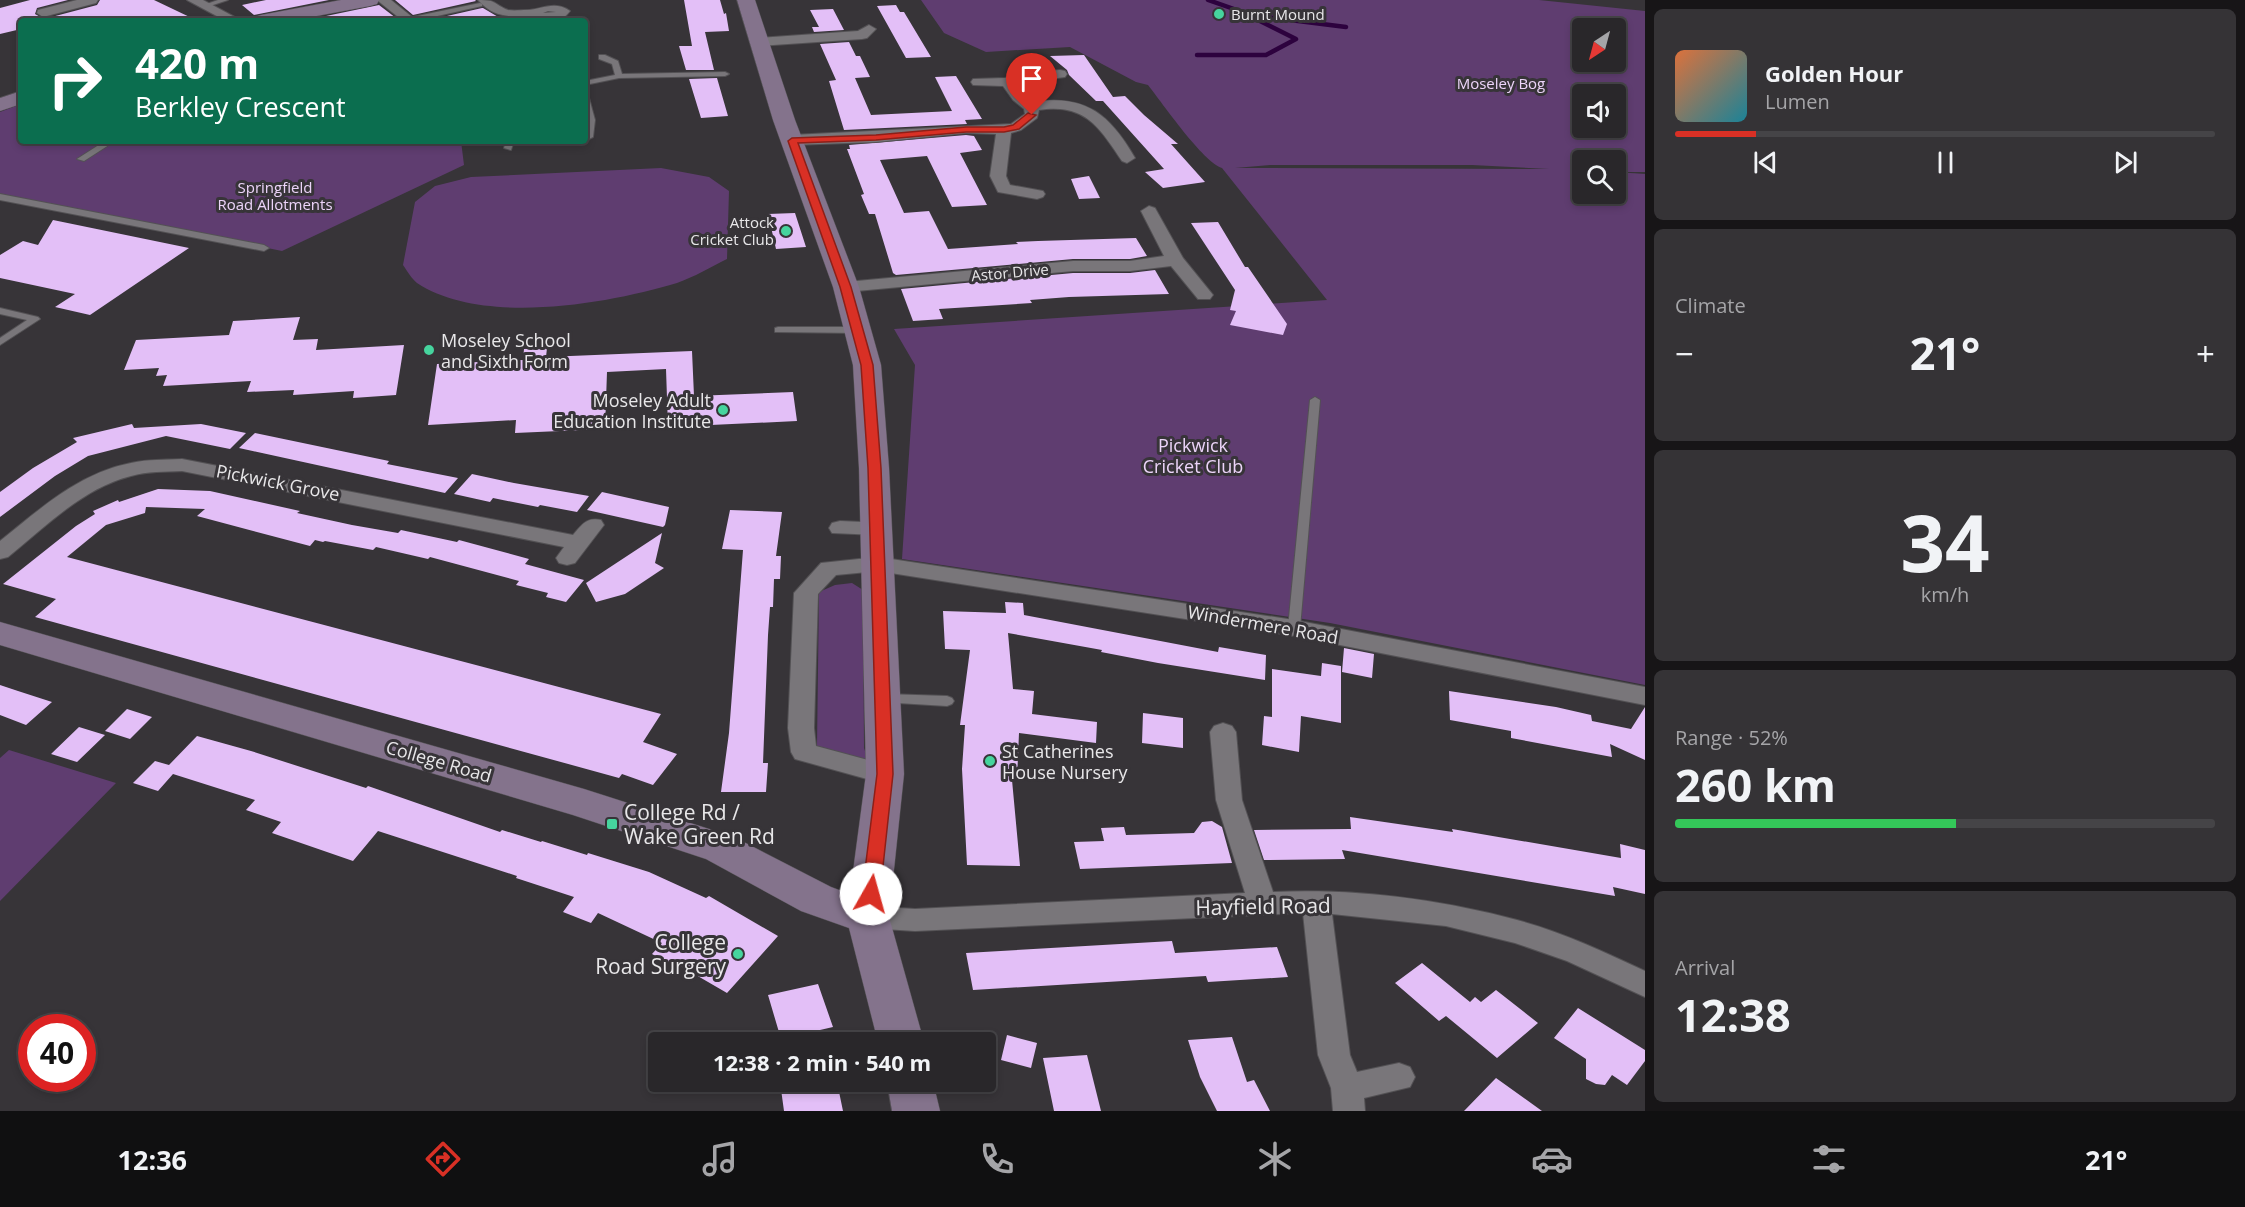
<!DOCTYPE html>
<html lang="en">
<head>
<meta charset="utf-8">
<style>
  body { margin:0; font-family:"Open Sans",sans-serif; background:#353336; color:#f1f3f6; height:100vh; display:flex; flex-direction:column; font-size:22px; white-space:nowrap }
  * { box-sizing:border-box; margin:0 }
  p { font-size:20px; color:#a5a5a8 }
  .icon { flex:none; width:33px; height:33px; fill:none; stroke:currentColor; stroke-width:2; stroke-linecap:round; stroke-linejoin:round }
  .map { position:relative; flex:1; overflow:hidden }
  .panel { display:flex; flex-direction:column; gap:9px; padding:9px; background:#171517; width:600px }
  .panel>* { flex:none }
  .banner { position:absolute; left:18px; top:18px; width:570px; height:126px; border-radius:6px; box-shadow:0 3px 9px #0003,0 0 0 2px #454447; background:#0b6e4f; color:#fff; overflow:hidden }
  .needle { width:39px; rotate:216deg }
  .controls { position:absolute; left:1572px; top:18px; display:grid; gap:12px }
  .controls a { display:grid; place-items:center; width:54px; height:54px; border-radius:6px; background:#29272a; box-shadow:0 3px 9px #0003,0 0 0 2px #454447; font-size:30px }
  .speed { position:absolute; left:18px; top:1014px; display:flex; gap:12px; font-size:30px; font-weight:700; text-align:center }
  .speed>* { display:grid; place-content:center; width:78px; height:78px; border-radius:50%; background:#29272a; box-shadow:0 3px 9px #0003,0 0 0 2px #454447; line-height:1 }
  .speed .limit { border:9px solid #d22; background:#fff; color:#111 }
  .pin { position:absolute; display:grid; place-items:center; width:51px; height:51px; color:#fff; margin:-62px -26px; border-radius:50% 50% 50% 0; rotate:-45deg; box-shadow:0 0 6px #0007 }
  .pin .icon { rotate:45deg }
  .me { position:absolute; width:66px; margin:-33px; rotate:7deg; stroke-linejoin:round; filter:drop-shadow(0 0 4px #0008) }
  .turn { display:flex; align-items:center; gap:21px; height:126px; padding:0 18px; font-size:27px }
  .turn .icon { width:78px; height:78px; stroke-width:2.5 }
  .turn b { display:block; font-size:42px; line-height:51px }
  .big { font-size:45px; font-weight:700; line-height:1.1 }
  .panel .widget { flex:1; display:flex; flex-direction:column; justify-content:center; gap:9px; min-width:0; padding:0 21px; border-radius:9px; background:#353336 }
  .panel .dial { align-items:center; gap:0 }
  .dial b { font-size:78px; line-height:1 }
  .song { display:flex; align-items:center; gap:18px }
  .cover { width:72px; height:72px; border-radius:9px; background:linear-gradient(135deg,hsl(20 70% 55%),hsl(190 70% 35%)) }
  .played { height:6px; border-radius:3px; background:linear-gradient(90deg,#d93025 15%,#454447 15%) }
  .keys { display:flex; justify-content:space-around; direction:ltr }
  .heat { display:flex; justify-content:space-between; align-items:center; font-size:33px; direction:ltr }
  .charge { height:9px; border-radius:4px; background:linear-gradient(90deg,#34c759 52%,#454447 0) }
  .trip { position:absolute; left:648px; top:1032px; width:348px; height:60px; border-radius:6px; background:#29272a; box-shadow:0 3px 9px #0003,0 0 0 2px #454447; font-weight:700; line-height:60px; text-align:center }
  .tabs { display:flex; height:96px; justify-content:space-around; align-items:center; background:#101011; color:#a5a5a8 }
  .tabs .icon { width:42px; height:42px }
  .tabs .on { color:#d93025 }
  .tabs b { font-size:27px; color:#f1f3f6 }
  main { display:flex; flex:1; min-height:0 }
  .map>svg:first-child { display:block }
</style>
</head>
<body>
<main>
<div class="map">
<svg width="1645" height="1111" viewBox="0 0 1645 1111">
  <rect width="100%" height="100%" fill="#373438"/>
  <path fill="#5f3d70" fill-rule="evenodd" d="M921,0H1539L1645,11V172H1616L1645,174V685L1330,623L902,559L915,365L894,329L1327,300L1222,168C1203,162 1163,104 1148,85L1136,82L1070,47L986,52L944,33ZM1582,28H1616V62H1582ZM1582,94H1616V128H1582ZM1582,160H1616V194H1582ZM1270,165H1472L1549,169L1235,168Z
    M21,104V141H461L464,165L282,251L0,194V112Z
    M661,168L709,177L729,191L727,259C711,267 694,277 677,283C607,304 482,326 417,283C412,279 407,271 403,265L415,202L435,186L471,177Z
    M852,583L863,590L864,748L868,760L817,746L819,592L835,585Z
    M9,750L116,783L0,901V758Z"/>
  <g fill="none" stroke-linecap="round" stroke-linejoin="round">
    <path stroke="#2d023e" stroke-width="4.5" d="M1208,0L1251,15L1346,27
      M1197,55H1266L1296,39L1260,21L1257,16"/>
  </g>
  <path fill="#e3bff7" d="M30,0H68L37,8L35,14L44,19L97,5L100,0H154L198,21H21V29L0,34V8Z
    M266,0H329L254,15L242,5Z
    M395,0H475L476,1L413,15Z
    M684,0H720L724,14L726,13L729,31L705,32L714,70H686L679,46H692Z
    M379,5L396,18L391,21H302Z
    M896,5L900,12H904L931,57L906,58L877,6Z
    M483,8L505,21H425L482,8Z
    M833,9L844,30L814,32L812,27H819L810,10Z
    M849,42L856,56H860L870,77L855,78L871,115L952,111L935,77L956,76L982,119L965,120L967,124L844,130L829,81L836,80L820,44Z
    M1084,55L1113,97L1125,96L1144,115L1178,144H1171L1205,182L1163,188L1145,172L1164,169L1103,101H1096L1069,75L1067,70L1050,56Z
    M717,78L728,116L701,118L689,79Z
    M966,135L974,136L982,150L960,153L987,205L952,207L927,156L880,160L904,213L929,211L948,249L1018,244L1016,242L1038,241L1136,238L1147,256L1130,259H1073L896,275L893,273L875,214H869L861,195L864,194L847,149H850L849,145Z
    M1089,176L1100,198L1079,199L1071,179Z
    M795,213L806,247L776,249L768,214Z
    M53,220L189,248L90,315L55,307L75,294L0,278V255L23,241L38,245Z
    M1218,222L1245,267H1248L1287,324L1283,335L1230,325L1236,311L1230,310L1235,290L1191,223Z
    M1155,270L1169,294L1069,297L1030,300L1032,303L939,309L943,319L913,321L901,289L1073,273H1130Z
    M300,317L293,340L318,339L316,350L404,345L396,395L353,398L354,391L293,395L294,390L247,392L251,381L163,386L167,375L156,376L159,368L124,370L136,340L229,335L233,321Z
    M547,348L546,357L692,351L694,396L793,392L797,421L668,427L666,369L607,372L605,429L515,433L516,420L428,425L437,364L523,360L524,349Z
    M132,424L134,428L201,424L246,433L230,449L166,436L88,456L55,476L0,517V492L33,468L77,442L73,438Z
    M255,433L389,461L387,464L458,478L445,493L239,448Z
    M472,474L514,483L589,496L577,512L540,505L538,507L493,498L490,502L454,494Z
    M158,489L210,491L300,511L297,513L352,525L398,533L401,530L457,542L459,540L529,559L525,564L584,580L566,602L546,597L548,593L516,585L519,581L430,557L428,559L376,547L373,550L325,541L323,542L315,540L310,546L197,516L205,509L146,507L145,513L106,525L67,557L661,714L643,742L677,754L653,785L622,774L619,778L35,617L56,599L3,584L76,526L95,514L93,511L118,500L119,502Z
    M602,492L669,507L665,525L663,527L587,510Z
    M730,510L782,512L776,556H781L780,579H774L773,607H770L768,635L763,763H768L766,792H721L729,733L743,550L722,549Z
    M662,533L655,563L664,568L625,594L596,602L586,583Z
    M1005,602L1023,603L1024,615L1218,652L1219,647L1266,655L1265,680L1158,663L1101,652L1102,650L1008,633L1013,689L1034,691L1032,714L1097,722L1096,743L1019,733L1017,780H1012L1020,866L967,865L962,769L965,725H960L970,650L945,649L943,611L1006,613Z
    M1344,648L1374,654L1372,678L1342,672Z
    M1322,663L1341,666V723L1301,716L1299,752L1262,745L1264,716L1272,717V669L1321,676Z
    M0,685L18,691L52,702L26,725L0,715Z
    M1449,691L1556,707L1591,715L1592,721L1631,729L1645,707V760L1610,744L1612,757L1511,738V731L1450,720Z
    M127,709L152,717L130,739L105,731Z
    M1143,713L1183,718V748L1142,743Z
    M79,727L105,735L77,762L51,754Z
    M197,736L251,751L366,788L368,786L500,832L502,830L541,842L542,841L587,855L588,853L649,872L706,898L709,896L778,936L727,993L677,964L675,967L652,954L662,943L598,913L591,923L563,912L574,897L516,878L517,876L378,831L353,861L272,833L281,822L246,810L255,800L173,774L158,791L133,783L155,761L169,765Z
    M1350,817L1453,832L1452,829L1621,858L1620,844L1645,850V894L1613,887L1615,896L1342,850L1345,859L1264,860L1254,830L1351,829Z
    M1212,821L1222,827L1232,863L1080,869L1074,842L1104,841L1101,828L1124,827L1126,835L1194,833L1202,822Z
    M1172,941L1175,953L1277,947L1288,977L1208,982L1206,976L973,990L966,953Z
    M1422,963L1470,1002L1475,997L1481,1002L1496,990L1538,1023L1497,1058L1446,1016L1439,1021L1395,983Z
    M818,984L833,1027L781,1039L768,995Z
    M1578,1008L1645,1050V1061L1627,1085L1612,1075L1605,1085L1596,1084L1586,1079V1059L1554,1038Z
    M1007,1035L1037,1043L1031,1068L1001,1060Z
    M1232,1037L1247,1082L1254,1080L1270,1111H1217L1200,1077L1188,1040Z
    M1087,1055L1101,1111H1054L1043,1058Z
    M1496,1078L1542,1111H1464Z
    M780,1082H837L843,1111H784Z"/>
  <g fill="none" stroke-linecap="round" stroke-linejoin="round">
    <g stroke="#535154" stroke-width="2">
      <path id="lane" d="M218,0H228L204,8L201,6Z
        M480,3L482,4V6L415,21H393Z
        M599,55H605L618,61L622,74L725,72L729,74L725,76L619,78L585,85V81L615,75L612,64L599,59Z
        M585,96L589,98L595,120L593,137L589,139L585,137L587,120Z
        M105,141H115L84,161L77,159Z
        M506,141H514L511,150L504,148Z
        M0,194L264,245L269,248L264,251L0,200Z
        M0,308L38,317L40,319L0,345V338L27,320L0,314Z
        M778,327H858L863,330L858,333L775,332V328Z
        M1315,397L1320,400L1300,628L1294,632L1288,628L1310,400Z
        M886,694L947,696L952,698L954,701L952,704L947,706L881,702L879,699L881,696Z"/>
    </g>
    <g stroke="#535154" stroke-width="2">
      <path id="street" d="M77,0H98L96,3L43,17L37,13L38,10Z
        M187,0H203L242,21H226Z
        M377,0H391L417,21H403Z
        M478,0C498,0 493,4 508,10C514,11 521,10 527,10C541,10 554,0 570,11C560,25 546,21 531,18C508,15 495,19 478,0ZM548,11L556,12L543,13Z
        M869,25L876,29L867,38L862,39L759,46L752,42L759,38L858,31Z
        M1060,70L1065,71L1067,74L1065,77L1015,84L1023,94L1034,102C1086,94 1110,115 1135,158L1127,163L1122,161C1099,127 1085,103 1039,110L1037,118L1021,130L1011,133L1006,176L1010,185L1043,191L1045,194L1043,197L1037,199L998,192L990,176L996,134L966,133L876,142L792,145L784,140L792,135L1011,124L1025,114L1024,109L1013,100L1003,86L973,85L971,82L973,79L1005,78L1019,73Z
        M1149,206L1155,208L1183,258L1213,295L1210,299H1198L1171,266L1130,271H1073L846,292L840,291L837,287L840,283L846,282L1073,261H1130L1164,256L1141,211Z
        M182,459L573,535C582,525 586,517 601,520L604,525L575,563L567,565L559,563L556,558L564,547L182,471C165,472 147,471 131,476C83,488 45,527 8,557L0,559V541C40,509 79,473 131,463C148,459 165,460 182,459Z
        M840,521L885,523L888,528L885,533L877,535L832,533L829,528L832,523Z
        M878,557L1294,620L1645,687V705L1294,636L878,571L836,575L818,594L814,728L816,746L894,767L898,774L894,781L885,784L795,759L791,752L788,728L794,593L821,563Z
        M1223,723L1232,726L1236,732L1242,800L1273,892C1352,888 1440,899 1517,920C1562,932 1604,952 1645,971V997L1567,961L1515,943L1446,926L1332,914L1350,1055L1357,1072L1399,1063L1410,1067L1415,1077L1410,1087L1364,1098L1365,1111H1333L1331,1088L1318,1055L1303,913L915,931L868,928L858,925L854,917L858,909L868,906L915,909L1245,893L1216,800L1210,732L1214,726Z"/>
    </g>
    <g stroke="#535154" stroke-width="1">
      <path id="secondary" d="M341,0H379L377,4L370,6L290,21H251L254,17L261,15Z
        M737,0H755L795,120L859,287L881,365L889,468L904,774L889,917L924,1042H878L849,928L801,911L706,859L573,815L0,645V622L584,789L734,837L831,887L850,894L866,774L859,468L853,365L833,287L773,120Z
        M21,91V104L0,111V98Z
        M887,1082H933L940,1111H892Z"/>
    </g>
    <use href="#lane" fill="#79767a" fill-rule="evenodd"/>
    <use href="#street" fill="#79767a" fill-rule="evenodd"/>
    <use href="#secondary" fill="#84738c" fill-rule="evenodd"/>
  </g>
  <path fill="#d93025" stroke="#8d1f18" stroke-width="1.5" d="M1028,113L1036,115L1019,129L1004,132H966L876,140L798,143L851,287L873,365L881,468L893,774L880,894L877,898L871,900L865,898L862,894L877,774L868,468L861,365L840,287L788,141L792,138L876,135L966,127H1004L1013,125Z"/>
  <g fill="#46d49e" stroke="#373438" stroke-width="2">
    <circle cx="1219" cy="14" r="6"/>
    <circle cx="786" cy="231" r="6"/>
    <circle cx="429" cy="350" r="6"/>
    <circle cx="723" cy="410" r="6"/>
    <circle cx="990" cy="761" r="6"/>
    <rect x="606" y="818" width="12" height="12" rx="3"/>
    <circle cx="738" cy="954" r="6"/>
  </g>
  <g text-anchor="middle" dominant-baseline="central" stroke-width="6" stroke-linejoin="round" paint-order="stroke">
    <g font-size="15" fill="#e8e7e9" stroke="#373438" text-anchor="start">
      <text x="1231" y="14">Burnt Mound</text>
      <text x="774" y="222" text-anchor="end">Attock<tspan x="774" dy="17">Cricket Club</tspan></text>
    </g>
    <g font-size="15" fill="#ecd4f9" stroke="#373438">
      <text x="1501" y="83">Moseley Bog</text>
      <text x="275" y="187">Springfield<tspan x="275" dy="17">Road Allotments</tspan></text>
    </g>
    <g font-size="15" fill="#e8e7e9" stroke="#373438">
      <text transform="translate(1010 272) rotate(-5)">Astor Drive</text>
    </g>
    <g font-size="18" fill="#e8e7e9" stroke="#373438" text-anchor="start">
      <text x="441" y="340">Moseley School<tspan x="441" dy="21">and Sixth Form</tspan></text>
      <text x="711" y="400" text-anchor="end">Moseley Adult<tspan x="711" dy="21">Education Institute</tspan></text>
      <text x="1002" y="751">St Catherines<tspan x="1002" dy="21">House Nursery</tspan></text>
    </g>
    <g font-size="18" fill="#ecd4f9" stroke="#373438">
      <text x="1193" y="445">Pickwick<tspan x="1193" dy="21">Cricket Club</tspan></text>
    </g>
    <g font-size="18" fill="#e8e7e9" stroke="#373438">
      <text transform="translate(278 482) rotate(11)">Pickwick Grove</text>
      <text transform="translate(1263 624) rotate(10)">Windermere Road</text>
      <text transform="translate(439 761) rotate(16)">College Road</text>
    </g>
    <g font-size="21" fill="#e8e7e9" stroke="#373438" text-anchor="start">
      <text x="624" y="812">College Rd /<tspan x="624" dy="24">Wake Green Rd</tspan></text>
      <text x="726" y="942" text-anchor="end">College<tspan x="726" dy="24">Road Surgery</tspan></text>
    </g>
    <g font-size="21" fill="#e8e7e9" stroke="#373438">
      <text transform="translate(1263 906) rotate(-1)">Hayfield Road</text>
    </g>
  </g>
</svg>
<div class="controls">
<a><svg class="needle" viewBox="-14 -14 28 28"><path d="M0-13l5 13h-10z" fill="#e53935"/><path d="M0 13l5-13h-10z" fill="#a5a5a8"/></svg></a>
<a><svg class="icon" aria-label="sound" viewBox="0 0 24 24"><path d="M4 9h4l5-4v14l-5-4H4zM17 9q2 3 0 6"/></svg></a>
<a><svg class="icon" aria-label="search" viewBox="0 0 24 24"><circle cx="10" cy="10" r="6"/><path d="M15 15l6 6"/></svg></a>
</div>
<div class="speed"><div class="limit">40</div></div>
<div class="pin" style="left:1032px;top:115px;background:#d93025"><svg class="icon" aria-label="arrive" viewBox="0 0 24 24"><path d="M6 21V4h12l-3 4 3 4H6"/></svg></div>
<svg class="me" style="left:871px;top:894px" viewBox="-20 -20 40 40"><circle r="19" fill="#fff"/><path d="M0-13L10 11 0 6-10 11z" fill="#d93025"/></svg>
<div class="trip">12:38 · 2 min · 540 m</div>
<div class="banner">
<div class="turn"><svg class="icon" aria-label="right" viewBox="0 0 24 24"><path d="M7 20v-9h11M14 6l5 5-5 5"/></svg><div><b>420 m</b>Berkley Crescent</div></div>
</div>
</div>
<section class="panel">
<div class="widget">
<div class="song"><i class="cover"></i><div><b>Golden Hour</b><p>Lumen</p></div></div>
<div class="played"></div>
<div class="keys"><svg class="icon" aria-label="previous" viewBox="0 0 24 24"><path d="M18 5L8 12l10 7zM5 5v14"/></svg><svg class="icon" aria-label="pause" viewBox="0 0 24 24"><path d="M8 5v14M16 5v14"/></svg><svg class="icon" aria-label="next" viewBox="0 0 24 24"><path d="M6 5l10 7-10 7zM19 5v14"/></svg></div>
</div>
<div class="widget"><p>Climate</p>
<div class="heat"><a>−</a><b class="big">21°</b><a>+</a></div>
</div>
<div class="widget dial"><b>34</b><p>km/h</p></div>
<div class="widget"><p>Range · 52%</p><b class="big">260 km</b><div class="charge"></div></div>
<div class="widget"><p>Arrival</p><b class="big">12:38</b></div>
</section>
</main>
<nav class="tabs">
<b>12:36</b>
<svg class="icon on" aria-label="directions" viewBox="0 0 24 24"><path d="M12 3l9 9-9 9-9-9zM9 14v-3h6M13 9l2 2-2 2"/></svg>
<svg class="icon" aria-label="music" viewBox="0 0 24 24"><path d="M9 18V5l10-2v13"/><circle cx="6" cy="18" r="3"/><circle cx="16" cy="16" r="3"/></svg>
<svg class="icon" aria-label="phone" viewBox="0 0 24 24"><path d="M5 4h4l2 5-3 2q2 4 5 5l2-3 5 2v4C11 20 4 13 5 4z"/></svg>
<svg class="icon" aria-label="climate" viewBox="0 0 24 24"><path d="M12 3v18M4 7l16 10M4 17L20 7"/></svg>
<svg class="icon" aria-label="car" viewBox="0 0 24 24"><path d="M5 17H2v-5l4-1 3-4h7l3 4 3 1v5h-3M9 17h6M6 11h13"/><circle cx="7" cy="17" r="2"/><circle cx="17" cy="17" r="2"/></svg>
<svg class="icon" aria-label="filters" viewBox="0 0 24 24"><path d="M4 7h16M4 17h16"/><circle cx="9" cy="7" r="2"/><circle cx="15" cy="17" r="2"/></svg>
<b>21°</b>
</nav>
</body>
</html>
